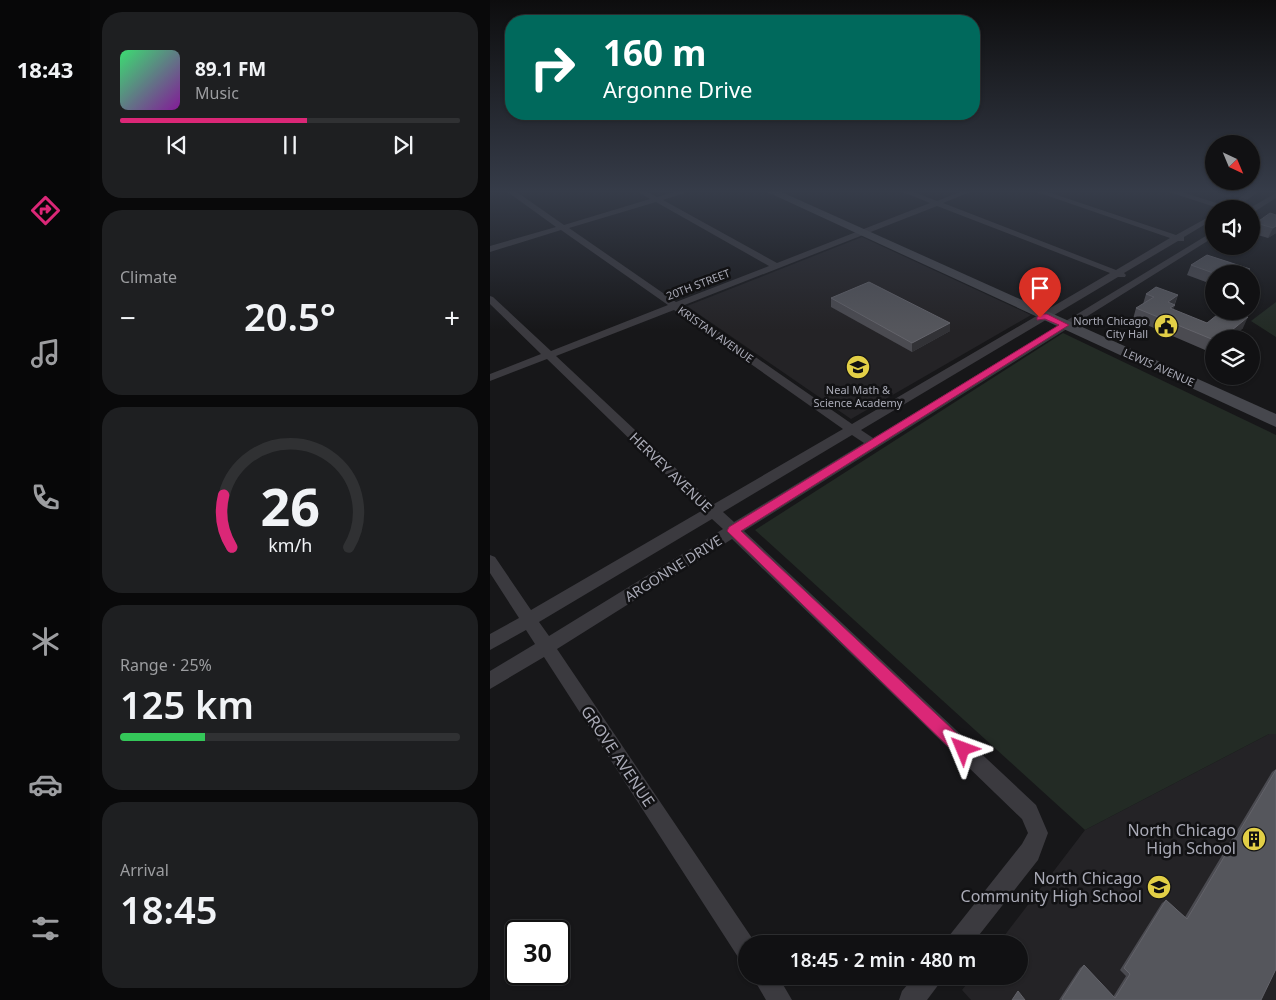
<!DOCTYPE html>
<html lang="en">
<head>
<meta charset="utf-8">
<style>
  body { margin:0; font-family:"Noto Sans",sans-serif; background:#1e1f21; color:#f1f3f6; height:100vh; display:flex; flex-direction:column; font-size:19px; white-space:nowrap }
  * { box-sizing:border-box; margin:0 }
  p { font-size:16px; color:#9c9da0 }
  .icon { flex:none; width:28px; height:28px; fill:none; stroke:currentColor; stroke-width:2; stroke-linecap:round; stroke-linejoin:round }
  .map { position:relative; flex:1; overflow:hidden }
  .sheet { display:flex; flex-direction:column; gap:12px; padding:12px; background:#09090a; width:400px }
  .sheet>* { flex:none }
  .top-card { position:absolute; left:15px; top:15px; width:475px; height:105px; border-radius:20px; box-shadow:0 1px 4px #0004,0 0 0 1px #303133; background:#00695c; color:#fff; overflow:hidden }
  .needle { width:32px; rotate:136deg }
  .controls { position:absolute; left:715px; top:135px; display:grid; gap:10px }
  .controls a { display:grid; place-items:center; width:55px; height:55px; border-radius:50%; background:#111113; box-shadow:0 1px 4px #0004,0 0 0 1px #303133; font-size:25px }
  .speed { position:absolute; left:15px; top:920px; display:flex; gap:10px; font-size:25px; font-weight:700; text-align:center }
  .speed>* { display:grid; place-content:center; width:65px; height:65px; border-radius:50%; background:#111113; box-shadow:0 1px 4px #0004,0 0 0 1px #303133; line-height:1 }
  .speed .limit { border:2px solid #111; border-radius:8px; background:#fff; color:#111 }
  .pin { position:absolute; display:grid; place-items:center; width:42px; height:42px; color:#fff; margin:-51px -21px; border-radius:50% 50% 50% 0; rotate:-45deg; box-shadow:0 0 5px #0007 }
  .pin .icon { rotate:45deg }
  .me { position:absolute; width:55px; margin:-28px; rotate:314deg; stroke-linejoin:round; filter:drop-shadow(0 0 4px #0008) }
  .turn { display:flex; align-items:center; gap:18px; height:105px; padding:0 15px; font-size:22px }
  .turn .icon { width:65px; height:65px; stroke-width:2.5 }
  .turn b { display:block; font-size:35px; line-height:42px }
  .big { font-size:38px; font-weight:600; line-height:1.1 }
  .sheet .tile { flex:1; display:flex; flex-direction:column; justify-content:center; gap:8px; min-width:0; padding:0 18px; border-radius:20px; background:#1e1f21 }
  .sheet .dial { align-items:center; gap:0 }
  .dial svg { height:130px; overflow:visible; fill:none; stroke:#303133; stroke-width:7; stroke-linecap:round; text-anchor:middle }
  .dial text { fill:#f1f3f6; stroke:none }
  .song { display:flex; align-items:center; gap:15px }
  .cover { width:60px; height:60px; border-radius:8px; background:linear-gradient(135deg,hsl(140 70% 55%),hsl(290 70% 35%)) }
  .played { height:5px; border-radius:2px; background:linear-gradient(90deg,#db2777 55%,#303133 55%) }
  .keys { display:flex; justify-content:space-around; direction:ltr }
  .heat { display:flex; justify-content:space-between; align-items:center; font-size:28px; direction:ltr }
  .charge { height:8px; border-radius:4px; background:linear-gradient(90deg,#34c759 25%,#303133 0) }
  .trip { position:absolute; left:248px; top:935px; width:290px; height:50px; border-radius:25px; background:#111113; box-shadow:0 1px 4px #0004,0 0 0 1px #303133; font-weight:600; line-height:50px; text-align:center }
  main { display:flex; flex:1; min-height:0 }
  .menu { display:flex; flex-direction:column; width:90px; justify-content:space-around; align-items:center; background:#070708; color:#9c9da0 }
  .menu .icon { width:35px; height:35px }
  .menu .active { color:#db2777 }
  .menu b { font-size:22px; color:#f1f3f6 }
  .map>svg:first-child { display:block }
</style>
</head>
<body>
<main>
<nav class="menu">
<b>18:43</b>
<svg class="icon active" aria-label="directions" viewBox="0 0 24 24"><path d="M12 3l9 9-9 9-9-9zM9 14v-3h6M13 9l2 2-2 2"/></svg>
<svg class="icon" aria-label="music" viewBox="0 0 24 24"><path d="M9 18V5l10-2v13"/><circle cx="6" cy="18" r="3"/><circle cx="16" cy="16" r="3"/></svg>
<svg class="icon" aria-label="phone" viewBox="0 0 24 24"><path d="M5 4h4l2 5-3 2q2 4 5 5l2-3 5 2v4C11 20 4 13 5 4z"/></svg>
<svg class="icon" aria-label="climate" viewBox="0 0 24 24"><path d="M12 3v18M4 7l16 10M4 17L20 7"/></svg>
<svg class="icon" aria-label="car" viewBox="0 0 24 24"><path d="M5 17H2v-5l4-1 3-4h7l3 4 3 1v5h-3M9 17h6M6 11h13"/><circle cx="7" cy="17" r="2"/><circle cx="17" cy="17" r="2"/></svg>
<svg class="icon" aria-label="filters" viewBox="0 0 24 24"><path d="M4 7h16M4 17h16"/><circle cx="9" cy="7" r="2"/><circle cx="15" cy="17" r="2"/></svg>
</nav>
<section class="sheet">
<div class="tile">
<div class="song"><i class="cover"></i><div><b>89.1 FM</b><p>Music</p></div></div>
<div class="played"></div>
<div class="keys"><svg class="icon" aria-label="previous" viewBox="0 0 24 24"><path d="M18 5L8 12l10 7zM5 5v14"/></svg><svg class="icon" aria-label="pause" viewBox="0 0 24 24"><path d="M8 5v14M16 5v14"/></svg><svg class="icon" aria-label="next" viewBox="0 0 24 24"><path d="M6 5l10 7-10 7zM19 5v14"/></svg></div>
</div>
<div class="tile"><p>Climate</p>
<div class="heat"><a>−</a><b class="big">20.5°</b><a>+</a></div>
</div>
<div class="tile dial"><svg viewBox="0 0 100 80">
<path d="M14 69A42 42 0 1 1 86 69"/>
<path d="M14 69A42 42 0 0 1 9 37" stroke="#db2777"/>
<text x="50" y="56" font-size="32" font-weight="700">26</text>
<text x="50" y="72" font-size="11">km/h</text>
</svg></div>
<div class="tile"><p>Range · 25%</p><b class="big">125 km</b><div class="charge"></div></div>
<div class="tile"><p>Arrival</p><b class="big">18:45</b></div>
</section>
<div class="map">
<svg width="786" height="1000" viewBox="0 0 786 1000">
  <rect width="100%" height="100%" fill="#171719"/>
  <path fill="#242326" d="M372,237L541,315L361,419L197,306Z
    M779,734H786V1000H481L472,990L483,976H529V944H508L595,830Z"/>
  <path fill="#232b25" d="M786,302V337L761,321Z
    M573,333L786,435V734H779L595,830L265,530Z"/>
  <g fill="none" stroke-linecap="round" stroke-linejoin="round">
    <path fill="#3b3a3f" fill-rule="evenodd" d="M15,190H24L74,225L160,199L145,190H154L167,197L191,190H203L173,200L287,263L440,203L408,190H418L447,201L475,190H485L453,203L626,270L680,238L541,190H552L686,235L724,214V219L694,237V241H688L634,273L636,275L635,277H628L371,430L383,438L724,231V237L254,531L546,805L558,833L548,860L482,944H456L459,936L532,844L538,833L532,819L242,539L67,649L264,941L265,944H256V961L248,957L54,657L0,689V671L45,644L36,630L0,650V634L29,618L0,573V555L5,557L41,610L213,510L57,359L0,381V374L51,354L0,304V296L3,297L61,351L178,305L71,230L0,252V246L66,227ZM166,202L279,266L186,302L79,228ZM447,206L620,273L362,424L192,306ZM184,310L353,429L224,504L66,356ZM362,435L374,443L244,522L233,512ZM222,519L233,529L59,636L49,622Z
      M673,190H685L736,206L762,190H771L744,209H731Z
      M786,193V198L764,212H761V209H758Z
      M262,976H288L302,1000H276Z
      M425,976H453L449,984L437,1000H409L412,991Z"/>
    <path fill="#46474d" fill-rule="evenodd" d="M273,190H287L786,414V427Z"/>
  </g>
  <path fill="#4b4b51" d="M786,215V233L778,238L761,233L766,223Z
    M701,265L758,274H724V285L697,275Z
    M656,294L688,295L683,310L717,323L753,328L740,339H724V352L722,353L643,319L646,308L653,304Z
    M341,298L460,323V331L422,352L341,307Z
    M786,769V969L770,1000H569L590,968L594,965L623,997L636,976L630,970L672,903L676,900L695,917L782,772Z"/>
  <path fill="#323236" d="M786,226V233L778,238L783,228Z
    M688,295L684,305H685L681,316L678,302Z
    M758,317L753,328L740,339H731Z
    M460,323V331L422,352V343Z"/>
  <path fill="#55565c" stroke="#63636a" d="M780,213L786,215V226L783,228L766,223Z
    M717,255L760,269L754,274H726L701,265Z
    M379,282L460,323L422,343L341,298Z
    M666,287L688,295L678,302L685,305L680,308L717,323L732,311H743L758,317L731,339H724V340L646,308L664,297L656,294Z
    M786,770V969L771,1000H573L572,999L594,965L625,998L640,974L634,968L676,900L697,919Z
    M528,991L535,1000H522Z"/>
  <linearGradient id="sky" x2="0" y2="1"><stop stop-color="#0d0d0e"/><stop offset="0.58" stop-color="#363c49"/><stop offset="1" stop-color="#363c49" stop-opacity="0"/></linearGradient>
  <rect width="786" height="330" fill="url(#sky)"/>
  <path fill="#db2777" stroke="#8e194d" d="M551,314H557L579,325L251,531L478,744L481,749L478,755L473,757L467,755L237,531L239,527L569,325L555,319L547,320V317Z"/>
  <defs>
    <g id="civic-disc" transform="scale(1.25)"><circle r="9.5" fill="#e2cf46" stroke="#121214"/><path d="M-.6-6.5H3V-4.5H.6V-3L4-1V1h2V6H-6V1h2V-1L-.6-3ZM-1.2 2.5V6h2.4V2.5Z" fill="#111"/></g>
    <g id="school-disc" transform="scale(1.25)"><circle r="9.5" fill="#e2cf46" stroke="#121214"/><path d="M0-5L7-2L0 1L-7-2ZM-4 1L0 2.5L4 1V4Q0 6-4 4Z" fill="#111"/></g>
    <g id="building-disc" transform="scale(1.25)"><circle r="9.5" fill="#e2cf46" stroke="#121214"/><path d="M-4-6H4V6H1V3H-1V6H-4ZM-2.5-4.3h1.7v1.8h-1.7ZM.8-4.3h1.7v1.8H.8ZM-2.5-1h1.7V.8h-1.7ZM.8-1h1.7V.8H.8Z" fill="#111"/></g>
  </defs>
  <g fill-rule="evenodd">
    <use href="#civic-disc" x="676" y="326"/>
    <use href="#school-disc" x="368" y="367"/>
    <use href="#building-disc" x="764" y="839"/>
    <use href="#school-disc" x="669" y="887"/>
  </g>
  <g text-anchor="middle" dominant-baseline="central" stroke-width="5" stroke-linejoin="round" paint-order="stroke">
    <g font-size="11" fill="#aaabb7" stroke="#121214">
      <text transform="translate(208 284) rotate(-21)">20TH STREET</text>
      <text transform="translate(226 334) rotate(35)">KRISTAN AVENUE</text>
      <text transform="translate(669 367) rotate(24)">LEWIS AVENUE</text>
    </g>
    <g font-size="11" fill="#aaabb7" stroke="#121214" text-anchor="end">
      <text x="658" y="320">North Chicago<tspan x="658" dy="13">City Hall</tspan></text>
      <text x="368" y="389" text-anchor="middle">Neal Math &amp;<tspan x="368" dy="13">Science Academy</tspan></text>
    </g>
    <g font-size="14" fill="#aaabb7" stroke="#121214">
      <text transform="translate(181 472) rotate(44)">HERVEY AVENUE</text>
      <text transform="translate(183 568) rotate(-32)">ARGONNE DRIVE</text>
    </g>
    <g font-size="16" fill="#aaabb7" stroke="#121214">
      <text transform="translate(128 756) rotate(56)">GROVE AVENUE</text>
    </g>
    <g font-size="16" fill="#aaabb7" stroke="#121214" text-anchor="end">
      <text x="746" y="830">North Chicago<tspan x="746" dy="18">High School</tspan></text>
      <text x="652" y="878">North Chicago<tspan x="652" dy="18">Community High School</tspan></text>
    </g>
  </g>
</svg>
<div class="controls">
<a><svg class="needle" viewBox="-14 -14 28 28"><path d="M0-13l5 13h-10z" fill="#e53935"/><path d="M0 13l5-13h-10z" fill="#9c9da0"/></svg></a>
<a><svg class="icon" aria-label="sound" viewBox="0 0 24 24"><path d="M4 9h4l5-4v14l-5-4H4zM17 9q2 3 0 6"/></svg></a>
<a><svg class="icon" aria-label="search" viewBox="0 0 24 24"><circle cx="10" cy="10" r="6"/><path d="M15 15l6 6"/></svg></a>
<a><svg class="icon" aria-label="layers" viewBox="0 0 24 24"><path d="M12 4l9 5-9 5-9-5zM3 14l9 5 9-5"/></svg></a>
</div>
<div class="speed"><div class="limit">30</div></div>
<div class="pin" style="left:550px;top:318px;background:#d93025"><svg class="icon" aria-label="arrive" viewBox="0 0 24 24"><path d="M6 21V4h12l-3 4 3 4H6"/></svg></div>
<svg class="me" style="left:473px;top:749px" viewBox="-20 -20 40 40"><path d="M0-17L14 15 0 8-14 15z" fill="#db2777" stroke="#fff" stroke-width="4"/></svg>
<div class="trip">18:45 · 2 min · 480 m</div>
<div class="top-card">
<div class="turn"><svg class="icon" aria-label="right" viewBox="0 0 24 24"><path d="M7 20v-9h11M14 6l5 5-5 5"/></svg><div><b>160 m</b>Argonne Drive</div></div>
</div>
</div>
</main>
</body>
</html>
